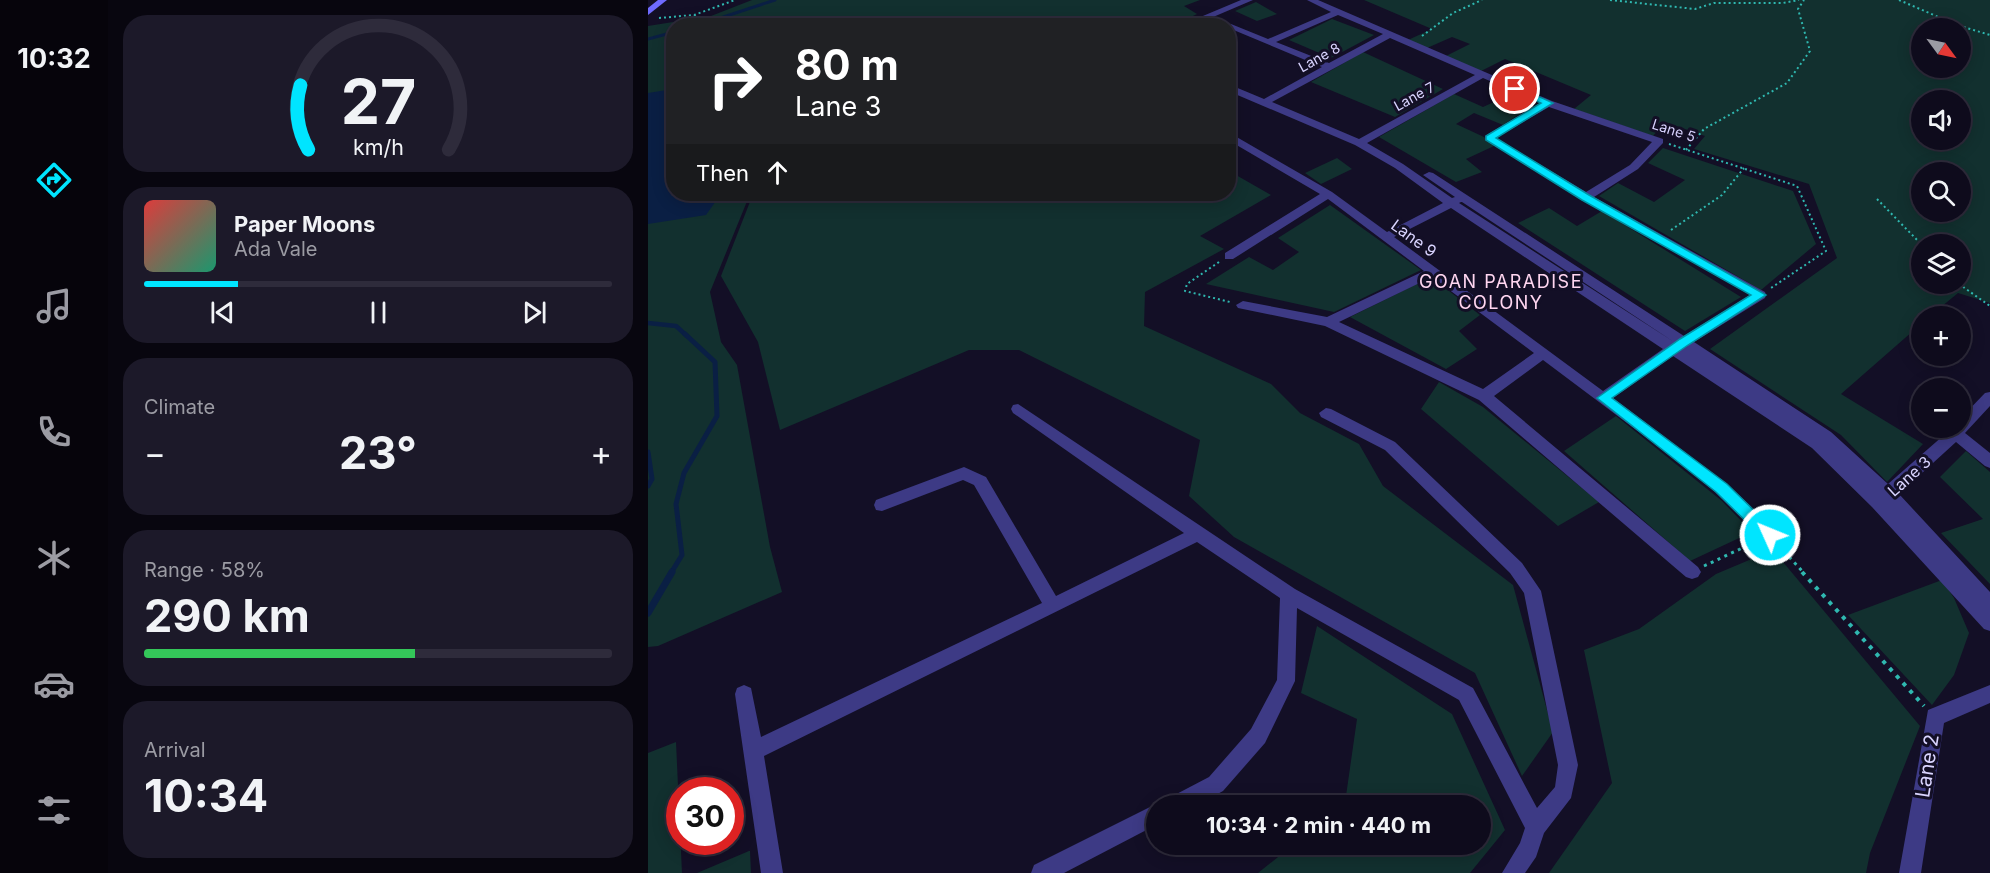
<!DOCTYPE html>
<html lang="en">
<head>
<meta charset="utf-8">
<style>
  body { margin:0; font-family:Inter,sans-serif; background:#1c1929; color:#f1f3f6; height:100vh; display:flex; flex-direction:column; font-size:22px; white-space:nowrap }
  * { box-sizing:border-box; margin:0 }
  p { font-size:20px; color:#9b9ba3 }
  .icon { flex:none; width:33px; height:33px; fill:none; stroke:currentColor; stroke-width:2; stroke-linecap:round; stroke-linejoin:round }
  .map { position:relative; flex:1; overflow:hidden }
  .details { display:flex; flex-direction:column; gap:15px; padding:15px; background:#08060f; width:540px }
  .details>* { flex:none }
  .banner { position:absolute; left:18px; top:18px; width:570px; height:183px; border-radius:24px; box-shadow:0 3px 15px #0003,0 0 0 2px #2e2b3b; background:#202124; color:#fff; overflow:hidden }
  .needle { width:39px; rotate:123deg }
  .buttons { position:absolute; left:1263px; top:18px; display:grid; gap:12px }
  .buttons a { display:grid; place-items:center; width:60px; height:60px; border-radius:50%; background:#0e0b1c; box-shadow:0 3px 15px #0003,0 0 0 2px #2e2b3b; font-size:30px }
  .speed { position:absolute; left:18px; top:777px; display:flex; gap:12px; font-size:30px; font-weight:700; text-align:center }
  .speed>* { display:grid; place-content:center; width:78px; height:78px; border-radius:50%; background:#0e0b1c; box-shadow:0 3px 15px #0003,0 0 0 2px #2e2b3b; line-height:1 }
  .speed .limit { border:9px solid #d22; background:#fff; color:#111 }
  .pin { position:absolute; display:grid; place-items:center; width:51px; height:51px; color:#fff; margin:-26px; border:3px solid #fff; border-radius:50%; box-shadow:0 2px 6px #0007 }
  .me { position:absolute; width:66px; margin:-33px; rotate:314deg; stroke-linejoin:round; filter:drop-shadow(0 0 4px #0008) }
  .turn { display:flex; align-items:center; gap:21px; height:126px; padding:0 30px; font-size:27px }
  .turn .icon { width:78px; height:78px; stroke-width:2.5 }
  .turn b { display:block; font-size:42px; line-height:51px }
  .then { display:flex; align-items:center; height:57px; padding:0 30px; background:#0003; gap:12px; font-size:22px }
  .big { font-size:45px; font-weight:700; line-height:1.1 }
  .details .card { flex:1; display:flex; flex-direction:column; justify-content:center; gap:9px; min-width:0; padding:0 21px; border-radius:24px; background:#1c1929 }
  .details .dial { align-items:center; gap:0 }
  .dial svg { height:156px; overflow:visible; fill:none; stroke:#2e2b3b; stroke-width:7; stroke-linecap:round; text-anchor:middle }
  .dial text { fill:#f1f3f6; stroke:none }
  .song { display:flex; align-items:center; gap:18px }
  .cover { width:72px; height:72px; border-radius:9px; background:linear-gradient(135deg,hsl(0 70% 55%),hsl(160 70% 35%)) }
  .played { height:6px; border-radius:3px; background:linear-gradient(90deg,#00e5ff 20%,#2e2b3b 20%) }
  .keys { display:flex; justify-content:space-around; direction:ltr }
  .heat { display:flex; justify-content:space-between; align-items:center; font-size:33px; direction:ltr }
  .charge { height:9px; border-radius:4px; background:linear-gradient(90deg,#34c759 58%,#2e2b3b 0) }
  .trip { position:absolute; left:498px; top:795px; width:345px; height:60px; border-radius:30px; background:#0e0b1c; box-shadow:0 3px 15px #0003,0 0 0 2px #2e2b3b; font-weight:700; line-height:60px; text-align:center }
  main { display:flex; flex:1; min-height:0 }
  .tab-bar { display:flex; flex-direction:column; width:108px; justify-content:space-around; align-items:center; background:#06040b; color:#9b9ba3 }
  .tab-bar .icon { width:42px; height:42px }
  .tab-bar .selected { color:#00e5ff }
  .tab-bar b { font-size:27px; color:#f1f3f6 }
  .map>svg:first-child { display:block }
</style>
</head>
<body>
<main>
<nav class="tab-bar">
<b>10:32</b>
<svg class="icon selected" aria-label="directions" viewBox="0 0 24 24"><path d="M12 3l9 9-9 9-9-9zM9 14v-3h6M13 9l2 2-2 2"/></svg>
<svg class="icon" aria-label="music" viewBox="0 0 24 24"><path d="M9 18V5l10-2v13"/><circle cx="6" cy="18" r="3"/><circle cx="16" cy="16" r="3"/></svg>
<svg class="icon" aria-label="phone" viewBox="0 0 24 24"><path d="M5 4h4l2 5-3 2q2 4 5 5l2-3 5 2v4C11 20 4 13 5 4z"/></svg>
<svg class="icon" aria-label="climate" viewBox="0 0 24 24"><path d="M12 3v18M4 7l16 10M4 17L20 7"/></svg>
<svg class="icon" aria-label="car" viewBox="0 0 24 24"><path d="M5 17H2v-5l4-1 3-4h7l3 4 3 1v5h-3M9 17h6M6 11h13"/><circle cx="7" cy="17" r="2"/><circle cx="17" cy="17" r="2"/></svg>
<svg class="icon" aria-label="filters" viewBox="0 0 24 24"><path d="M4 7h16M4 17h16"/><circle cx="9" cy="7" r="2"/><circle cx="15" cy="17" r="2"/></svg>
</nav>
<section class="details">
<div class="card dial"><svg viewBox="0 0 100 80">
<path d="M14 69A42 42 0 1 1 86 69"/>
<path d="M14 69A42 42 0 0 1 10 36" stroke="#00e5ff"/>
<text x="50" y="56" font-size="32" font-weight="700">27</text>
<text x="50" y="72" font-size="11">km/h</text>
</svg></div>
<div class="card">
<div class="song"><i class="cover"></i><div><b>Paper Moons</b><p>Ada Vale</p></div></div>
<div class="played"></div>
<div class="keys"><svg class="icon" aria-label="previous" viewBox="0 0 24 24"><path d="M18 5L8 12l10 7zM5 5v14"/></svg><svg class="icon" aria-label="pause" viewBox="0 0 24 24"><path d="M8 5v14M16 5v14"/></svg><svg class="icon" aria-label="next" viewBox="0 0 24 24"><path d="M6 5l10 7-10 7zM19 5v14"/></svg></div>
</div>
<div class="card"><p>Climate</p>
<div class="heat"><a>−</a><b class="big">23°</b><a>+</a></div>
</div>
<div class="card"><p>Range · 58%</p><b class="big">290 km</b><div class="charge"></div></div>
<div class="card"><p>Arrival</p><b class="big">10:34</b></div>
</section>
<div class="map">
<svg width="1342" height="873" viewBox="0 0 1342 873">
  <rect width="100%" height="100%" fill="#130f26"/>
  <path fill="#12302f" fill-rule="evenodd" d="M104,0H552L536,6L549,14L524,26H26V194H102L62,292L73,342L89,365L122,547L134,592L10,646L0,647V26L63,16Z
    M716,0H1342V303L1310,293L1282,316H1274L1273,324L1193,394L1275,444L1239,482L1193,435L1062,349L1189,258L1161,184L1046,149L1057,136L1017,122L1005,136L926,109L943,95L857,59L833,71L798,56L822,44L804,37L779,48L760,40L784,29ZM1274,28H1312V68H1274ZM1274,100H1312V140H1274ZM1274,172H1312V212H1274ZM1274,244H1312V284H1274Z
    M608,2L629,14L609,21L587,11Z
    M684,19L726,35L683,58L641,40Z
    M715,52L795,89L747,117L663,82Z
    M806,94L835,107L861,95L886,104L855,125L826,113L808,124L836,137L846,146L818,159L834,172L808,182L731,137Z
    M1015,148L1145,191L1168,244L1113,290L951,196L970,183L1006,202L1037,180L1000,163Z
    M689,158L704,169L673,184L657,173Z
    M581,171L623,195L552,236L576,249L497,292L496,326L623,384L652,413L711,444L735,486L865,585L905,732L874,776L827,673L586,537L541,496L552,440L371,350H321L132,430L110,342L73,276L105,194H580Z
    M682,205L773,270L686,312L558,284L601,257L625,270L651,252L630,238Z
    M901,208L929,226L954,211L1093,297L1037,331L870,223Z
    M783,277L832,315L811,331L829,349L798,369L702,317Z
    M791,382L835,407L951,502L910,526L773,409Z
    M968,416L1074,501L1104,532L1042,561L916,451Z
    M1318,451L1342,472V584L1293,533L1335,519L1292,477Z
    M1125,550L1272,726L1222,853L1218,873H901L964,783L936,650L991,629L1068,574Z
    M1294,580L1306,598L1321,633L1306,675L1284,705L1200,615Z
    M669,626L804,714L857,830L822,873H610L645,845L832,844V806L694,805L697,803L709,719L653,693Z
    M28,742L34,873H0V753Z
    M102,851L103,873H49L101,851Z"/>
  <path fill="#0a1f44" d="M25,89L26,194H73L58,215L0,224V93Z"/>
  <g fill="none" stroke-linecap="round" stroke-linejoin="round">
    <path stroke="#0a1f44" stroke-width="3" d="M48,26L127,0
      M0,39L26,32"/>
    <path stroke="#0a1f44" stroke-width="4.5" d="M0,323L28,326L39,336"/>
    <path stroke="#0a1f44" stroke-width="5" d="M0,452L4,479L0,486
      M23,573L34,555L28,504L36,473L69,416L67,362L37,334"/>
    <path stroke="#0a1f44" stroke-width="7" d="M0,613L24,572"/>
    <path stroke="#2fb8b0" stroke-width="2" stroke-dasharray="2 3" stroke-linecap="butt" d="M962,0L1047,9L1066,3H1135L1151,0
      M1251,0L1309,25L1342,35
      M46,15L57,21L86,26
      M11,18L46,15L87,0
      M191,26L192,22
      M774,36L805,13L834,0
      M1021,144L1149,186L1178,251L1123,288
      M1038,150L1056,129L1139,83L1162,51L1150,9L1156,0
      M1229,199L1274,245
      M1023,230L1074,195L1096,168
      M571,262L539,284L537,291L582,302
      M1311,284L1342,306"/>
    <path stroke="#2fb8b0" stroke-width="3" stroke-dasharray="3 4.5" stroke-linecap="butt" d="M1131,546L1156,573
      M1056,566L1107,542"/>
    <path stroke="#2fb8b0" stroke-width="4" stroke-dasharray="4 6" stroke-linecap="butt" d="M1154,572L1276,706"/>
    <path fill="#3d3a85" fill-rule="evenodd" d="M593,0H605L544,26H531Z
      M659,0H670L904,101L1015,139V143L990,169L946,197L1117,292L1118,295L1117,298L1046,342L1183,432L1240,484L1304,428H1312V419L1337,393L1342,392V406L1317,433L1342,453V468L1337,466L1308,442L1251,494L1342,592V631L1336,629L1224,507L1164,448L1025,356L965,398L1079,484L1128,530L1130,535L1128,540L1122,542L1116,540L1067,492L1031,462L895,360L846,396L1050,567L1053,572L1050,577L1044,579L1038,577L831,400L677,326L590,308L588,305L595,301L679,317L776,271L680,199L585,259H577V253L672,194L580,140V132L684,192L739,232L795,203L747,168L707,145L580,91V84L616,99L674,67L576,26L583,24L620,39L683,12ZM690,15L735,34L681,63L628,42ZM742,38L827,75L711,139L624,102ZM835,78L892,103L837,136V140L934,199L1102,295L1036,336L785,173L781,172L775,175L807,197L804,198L755,164L719,143ZM901,107L1004,142L982,165L938,192L848,138ZM813,202H814L1026,342L811,203ZM803,208L1015,349L955,391L746,237ZM784,277L886,353L835,389L691,322Z
      M370,404L647,589L825,688L889,808L907,787L910,765L876,593L862,573L737,450L673,417L671,413L678,408L683,409L747,442L874,563L893,591L930,765L923,798L896,833L888,857L877,873H854L872,843L877,828L811,700L649,608L647,681L617,743L575,791L548,806H516L519,799L561,777L603,729L629,680L632,598L549,542L116,756L135,873H113L87,694L89,688L96,685L103,688L113,737L394,603L326,485L315,480L234,511L228,510L226,505L228,500L316,467L338,477L408,596L536,533L365,413L363,409L365,405Z
      M1342,685V703L1296,723L1273,873H1251L1280,710Z
      M508,804L512,806H508V825L416,873H383L386,865Z"/>
    <path fill="#6f6bff" fill-rule="evenodd" d="M10,0H19L0,15V8Z"/>
  </g>
  <path fill="#00e5ff" stroke="#0095a6" stroke-width="1.5" d="M864,87H870L905,103L848,138L941,195L1118,295L1040,345L964,398L1079,484L1127,531L1129,535L1127,539L1122,541L1116,539L1068,492L949,398L1032,339L1103,295L934,200L838,140V136L893,103L864,91Z"/>
  <g text-anchor="middle" dominant-baseline="central" stroke-width="6" stroke-linejoin="round" paint-order="stroke">
    <g font-size="14" fill="#d9d4ff" stroke="#130f26">
      <text transform="translate(671 57) rotate(-29)">Lane 8</text>
      <text transform="translate(766 96) rotate(-29)">Lane 7</text>
      <text transform="translate(1026 130) rotate(18)">Lane 5</text>
    </g>
    <g font-size="16" fill="#d9d4ff" stroke="#130f26">
      <text transform="translate(766 238) rotate(36)">Lane 9</text>
      <text transform="translate(1261 476) rotate(-42)">Lane 3</text>
    </g>
    <g font-size="18" letter-spacing="1.5" fill="#ffd6f0" stroke="#130f26">
      <text x="853" y="281">GOAN PARADISE<tspan x="853" dy="21">COLONY</tspan></text>
    </g>
    <g font-size="20" fill="#d9d4ff" stroke="#130f26">
      <text transform="translate(1279 766) rotate(-81)">Lane 2</text>
    </g>
  </g>
</svg>
<div class="buttons">
<a><svg class="needle" viewBox="-14 -14 28 28"><path d="M0-13l5 13h-10z" fill="#e53935"/><path d="M0 13l5-13h-10z" fill="#9b9ba3"/></svg></a>
<a><svg class="icon" aria-label="sound" viewBox="0 0 24 24"><path d="M4 9h4l5-4v14l-5-4H4zM17 9q2 3 0 6"/></svg></a>
<a><svg class="icon" aria-label="search" viewBox="0 0 24 24"><circle cx="10" cy="10" r="6"/><path d="M15 15l6 6"/></svg></a>
<a><svg class="icon" aria-label="layers" viewBox="0 0 24 24"><path d="M12 4l9 5-9 5-9-5zM3 14l9 5 9-5"/></svg></a>
<a>+</a>
<a>−</a>
</div>
<div class="speed"><div class="limit">30</div></div>
<div class="pin" style="left:867px;top:89px;background:#d93025"><svg class="icon" aria-label="arrive" viewBox="0 0 24 24"><path d="M6 21V4h12l-3 4 3 4H6"/></svg></div>
<svg class="me" style="left:1122px;top:535px" viewBox="-20 -20 40 40"><circle r="17" fill="#00e5ff" stroke="#fff" stroke-width="3"/><path d="M0-11L8 9 0 5-8 9z" fill="#fff"/></svg>
<div class="trip">10:34 · 2 min · 440 m</div>
<div class="banner">
<div class="turn"><svg class="icon" aria-label="right" viewBox="0 0 24 24"><path d="M7 20v-9h11M14 6l5 5-5 5"/></svg><div><b>80 m</b>Lane 3</div></div>
<div class="then">Then<svg class="icon" aria-label="ahead" viewBox="0 0 24 24"><path d="M12 20V5M6 11l6-6 6 6"/></svg></div>
</div>
</div>
</main>
</body>
</html>
